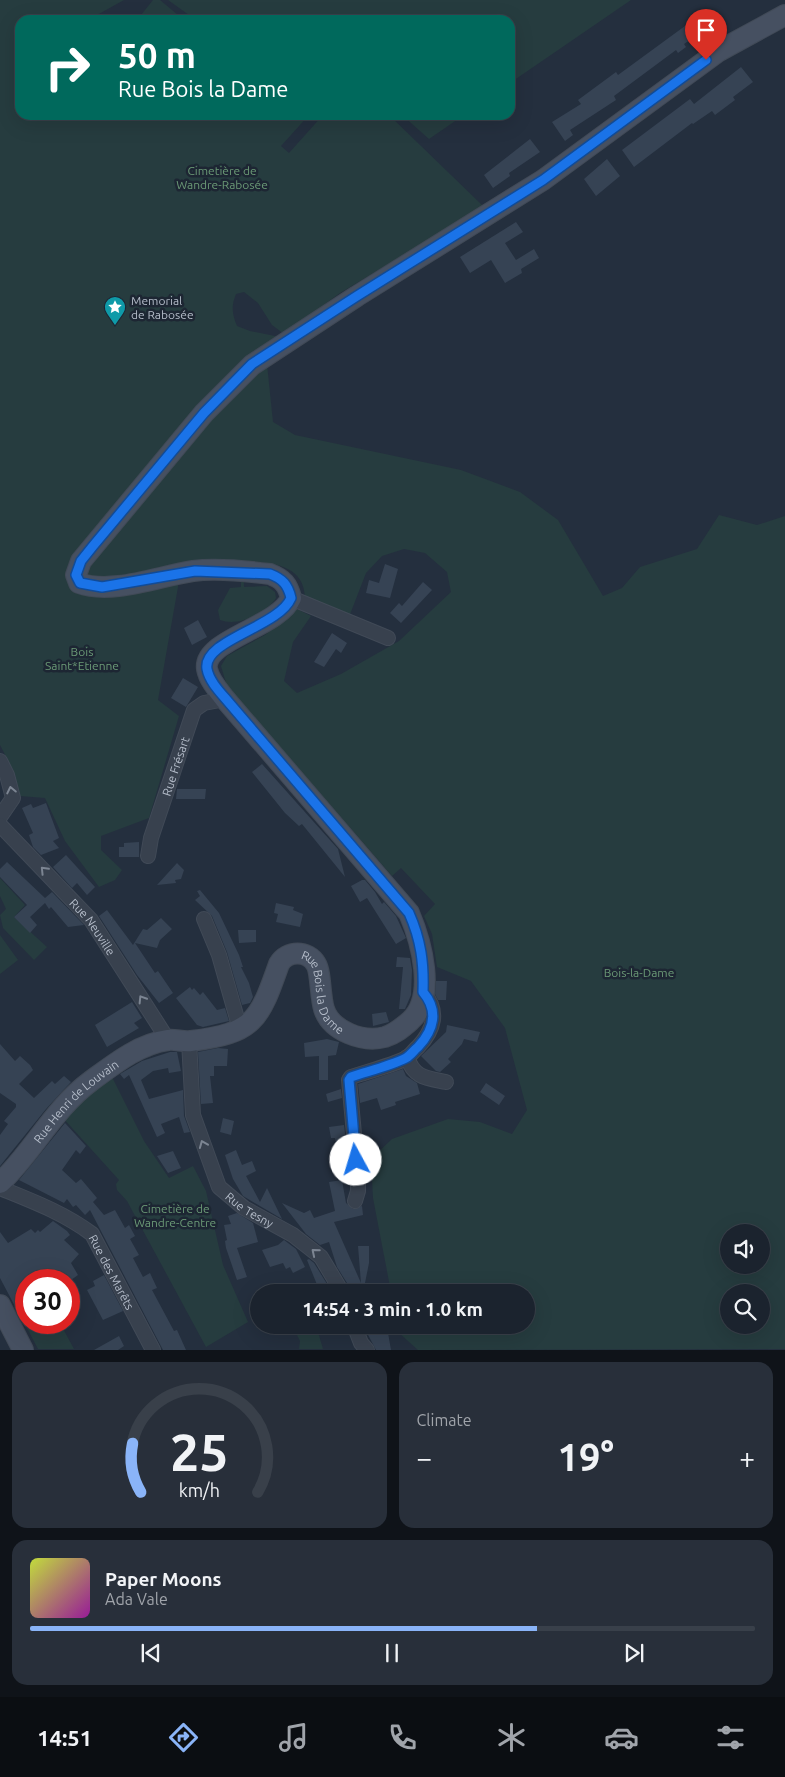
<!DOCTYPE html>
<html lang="en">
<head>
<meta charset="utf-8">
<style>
  body { margin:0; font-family:Ubuntu,sans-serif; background:#282f3a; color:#f1f3f6; height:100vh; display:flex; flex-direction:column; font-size:19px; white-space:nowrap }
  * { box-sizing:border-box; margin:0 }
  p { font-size:16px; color:#a0a4aa }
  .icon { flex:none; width:28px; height:28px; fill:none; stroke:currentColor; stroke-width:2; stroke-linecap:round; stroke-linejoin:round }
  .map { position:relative; height:1350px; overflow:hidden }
  .side { display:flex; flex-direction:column; gap:12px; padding:12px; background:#0f1319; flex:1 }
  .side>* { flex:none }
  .banner { position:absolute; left:15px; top:15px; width:500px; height:105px; border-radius:15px; box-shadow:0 5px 20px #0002,0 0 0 1px #39404a; background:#00695c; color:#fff; overflow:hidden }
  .tools { position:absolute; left:720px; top:1224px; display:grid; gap:10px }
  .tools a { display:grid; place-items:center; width:50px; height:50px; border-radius:50%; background:#1b232e; box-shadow:0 5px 20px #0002,0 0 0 1px #39404a; font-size:25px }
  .speed { position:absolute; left:15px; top:1269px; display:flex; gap:10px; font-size:25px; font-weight:700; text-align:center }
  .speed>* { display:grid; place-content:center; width:65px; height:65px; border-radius:50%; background:#1b232e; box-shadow:0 5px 20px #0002,0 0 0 1px #39404a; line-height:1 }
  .speed .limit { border:8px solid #d22; background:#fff; color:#111 }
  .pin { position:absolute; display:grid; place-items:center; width:42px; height:42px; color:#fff; margin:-51px -21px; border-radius:50% 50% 50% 0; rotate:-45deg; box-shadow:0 0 5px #0007 }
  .pin .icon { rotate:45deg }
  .me { position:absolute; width:55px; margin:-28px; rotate:354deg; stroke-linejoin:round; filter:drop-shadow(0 0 4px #0008) }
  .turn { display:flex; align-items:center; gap:18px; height:105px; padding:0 20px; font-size:22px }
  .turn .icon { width:65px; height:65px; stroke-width:2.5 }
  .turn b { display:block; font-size:35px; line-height:42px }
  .big { font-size:38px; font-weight:700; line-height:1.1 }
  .side .tile { flex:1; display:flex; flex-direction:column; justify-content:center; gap:8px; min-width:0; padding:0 18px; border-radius:15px; background:#282f3a }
  .side .dial { align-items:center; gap:0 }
  .dial svg { height:130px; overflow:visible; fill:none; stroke:#39404a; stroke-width:7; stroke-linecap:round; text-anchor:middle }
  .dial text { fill:#f1f3f6; stroke:none }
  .song { display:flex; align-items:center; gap:15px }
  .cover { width:60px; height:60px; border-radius:8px; background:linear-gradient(135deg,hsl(70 70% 55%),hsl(300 70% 35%)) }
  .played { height:5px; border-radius:2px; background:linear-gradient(90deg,#8ab4f8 70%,#39404a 70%) }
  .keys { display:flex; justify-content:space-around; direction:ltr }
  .heat { display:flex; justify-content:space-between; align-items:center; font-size:28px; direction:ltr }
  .side .tiles { flex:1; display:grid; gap:12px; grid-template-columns:1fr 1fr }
  .tile:last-child { grid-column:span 2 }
  .trip { position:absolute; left:250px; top:1284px; width:285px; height:50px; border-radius:25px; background:#1b232e; box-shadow:0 5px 20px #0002,0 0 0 1px #39404a; font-weight:700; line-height:50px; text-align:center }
  .tab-bar { display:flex; height:80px; justify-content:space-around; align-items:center; background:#0b0e12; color:#a0a4aa }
  .tab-bar .icon { width:35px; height:35px }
  .tab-bar .active { color:#8ab4f8 }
  .tab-bar b { font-size:22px; color:#f1f3f6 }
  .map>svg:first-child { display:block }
</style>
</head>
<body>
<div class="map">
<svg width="785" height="1350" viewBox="0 0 785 1350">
  <rect width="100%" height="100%" fill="#242f3e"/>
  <path fill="#263c3f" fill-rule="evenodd" d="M0,0H124L97,15L94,20H20V115H309L281,146L289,153L323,115H389L482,205L479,210L340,293L284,334L272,325L258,303L244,292L236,294C231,306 232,314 237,326L250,331L280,337L267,364L273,422L295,435L461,470L520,492L558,520L603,596L622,588L640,567L697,549L719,515L757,525L785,516V1349L418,1350L398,1332L397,1325H526V1292H391L373,1198L371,1159L392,1139L448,1119L480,1122L512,1134L527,1110L505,1028L471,981L437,967L432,934L424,916L435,904L401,868L392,876L227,686L221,666L227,656L265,635L297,609L311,616L293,642L284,681L297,693L341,674L399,641L451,592L447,572L425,553L404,549L382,556L366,573L349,617L305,598C304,563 270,563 243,561L244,587L267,586L275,592L276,598C266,614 238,627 220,620L218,610L230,588L241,587V561L178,565V587L158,700L179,716L149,818L101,836V850L122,870L115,880L99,887L65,841L45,798L20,796L14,772L0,745ZM729,1232H761V1265H729ZM729,1292H761V1325H729Z
    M153,0H160L184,20H137Z
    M168,0H631L510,83V20H196Z
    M402,115H464L429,139Z
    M0,878L25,905L14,917L47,947L34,960L3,928L0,915L6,909L0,896Z
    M0,935L18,960L0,974Z
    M112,1077L144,1141L169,1178L193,1166L206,1191L223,1265L248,1322L206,1347L127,1201L117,1190L116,1184L119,1180L63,1118L69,1110Z
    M37,1322L60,1323L74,1349H38L27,1328Z
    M292,1325H316L323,1349H299L300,1341Z"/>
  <path fill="#364354" d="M700,15L710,29L701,35L700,33L684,44L686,47L678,53L676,50L614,96L616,100L570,130L573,135L565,141L552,122L581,104L578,100L616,72L618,75Z
    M741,67L753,82L733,97L735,100L715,115L712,111L693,124L692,123L634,167L622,150L690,99L694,104Z
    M530,139L540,152L509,173L510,176L493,188L484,175Z
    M607,159L620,176L596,196L584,179Z
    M516,222L523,232L505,243L516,260L534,249L539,258L521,269L522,273L505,283L491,260L470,273L460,257Z
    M385,564L398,569L390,598L366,593L369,580L379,583Z
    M423,582L432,590L401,623L390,613L399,603L402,606Z
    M198,620L207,637L192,645L184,628Z
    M332,633L347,643L341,653L336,649L324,667L314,662Z
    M183,678L198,687L186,707L171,698Z
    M262,764L338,849L345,877L302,824L299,826L285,813L252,772Z
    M177,789H206L205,799H176Z
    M46,803L59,838L53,841L59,848L41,855L33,847L29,835L33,833L22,808L31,804L33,808Z
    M139,842V857H119V847H124V843Z
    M66,855L95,887L87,895L77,883L72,888L53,867Z
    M7,862L45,898L52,892L84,925L68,927L51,907L49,909L45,903L30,917L37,925L30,933L14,917L27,905L0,877V869Z
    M177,863L184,870L181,879L175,880L176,883L157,885Z
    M362,880H365L375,892L382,904L384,902L396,916L406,938L396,944L367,898L360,902L351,886Z
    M200,890L219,913L239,955L243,967H241L249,983L253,997L250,1003L242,1005L227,952L212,916L195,900L200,896L197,891Z
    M276,903L294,907L293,910L303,914L300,927L276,922L278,914L274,913Z
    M107,910L133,945L143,929L147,930L161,918L172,929L160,940L157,948L135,943L155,973L158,971L173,993L159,1003L137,975L99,916Z
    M238,930H256V942L239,943Z
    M397,957L410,958L412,970L411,995L405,1009H399L403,967H396Z
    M436,981H447L446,1000H438L435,994Z
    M190,987L192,990L194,988L200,995L203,992L217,1010L225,1008L229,1021L203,1027L197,1025L176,998Z
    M132,1002L142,1018L134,1023L139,1028L107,1047L95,1025Z
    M386,1012L389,1022L373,1026L372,1014Z
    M447,1025L480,1032L477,1042L464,1039L462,1044L448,1059L451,1062L440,1072L436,1071L421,1056L446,1032Z
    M327,1039L339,1042L336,1055L328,1056V1080H319V1056L305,1057L304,1043Z
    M0,1044L15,1061L20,1056L30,1065L33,1070L19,1084L34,1098L52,1081L55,1084L64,1076L71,1082L46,1109L0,1166V1135L8,1124L4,1121L16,1107V1104L0,1093Z
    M218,1048L228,1049L227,1066H214V1076H210L213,1103L201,1104L198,1052Z
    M170,1052H177L181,1071L169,1073L168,1068L153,1071L141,1080L149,1099L183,1090L184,1116L190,1132L184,1133L179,1117L161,1124L165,1133L157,1137L129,1075L124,1079L120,1074L142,1061Z
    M403,1069L406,1076L417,1083L420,1094L395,1102L396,1105L381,1110L377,1098L360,1103L358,1084Z
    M486,1083L505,1096L499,1105L480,1092Z
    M341,1089L342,1098L328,1102L326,1094Z
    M223,1118L234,1121L231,1135L220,1132Z
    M65,1123L86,1146L80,1154L76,1150L62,1170L76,1183L81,1179L97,1198L93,1202L104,1215L115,1210L125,1228L129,1225L135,1236L130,1239L139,1255L133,1258L143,1277L150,1273L157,1288L152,1290L174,1331L177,1330L186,1350H163L90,1210L85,1215L76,1205L73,1207L67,1199L64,1203L19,1180Z
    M344,1125L347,1151L337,1153L335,1138H331L329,1127Z
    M236,1150L242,1165L252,1161L256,1171L246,1176L260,1202L267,1188L282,1219L243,1196L233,1179L225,1155Z
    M173,1151L181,1168L168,1173L157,1156Z
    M342,1180L346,1203L353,1209L362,1206L363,1215L334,1222L361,1283L358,1246H369V1263L364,1288L347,1283L337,1267L329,1242L320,1245L306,1234L282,1203L304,1213L310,1210L314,1218L335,1211L329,1182Z
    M237,1213L253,1223L258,1242L237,1248L247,1277L237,1280L226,1248L225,1241L227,1240L224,1225L231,1224L228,1216Z
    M53,1221L67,1231L70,1235L64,1240L79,1254L71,1263L78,1275L71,1280H26V1327L0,1278V1232L8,1243L31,1229L35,1233L38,1230L40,1232Z
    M284,1240L296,1249L305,1267L293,1273L290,1267L286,1269L283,1263L270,1267L262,1250L278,1245Z
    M309,1259L314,1263L332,1292H320L307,1260Z
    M104,1275L123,1311L103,1320L87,1290L95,1286L93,1281Z
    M387,1327L391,1350H376L365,1329Z
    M119,1336L124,1346L118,1350H94Z"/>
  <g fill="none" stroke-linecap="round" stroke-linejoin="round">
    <g stroke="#414a57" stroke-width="16">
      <g id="street">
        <path d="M291,598L388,638"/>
        <path d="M0,761L7,775L13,798L0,817"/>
        <path id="s1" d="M0,825L91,920L168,1040"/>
        <path id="s2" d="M148,856L151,838L194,710L204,703L225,699"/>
        <path d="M204,919L219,955L240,1029"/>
        <path id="s3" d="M189,1041L193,1115L219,1187L244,1208L293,1235L321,1257L342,1292"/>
        <path d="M407,1057C414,1078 426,1078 446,1082"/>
        <path id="s4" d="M0,1188C32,1201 64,1213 92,1234L153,1350"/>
        <path d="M355,1201L358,1191V1177L349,1080L351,1077C369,1071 390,1066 407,1058C411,1055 414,1050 418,1047C434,1030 440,1011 423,992"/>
        <path d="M354,1325L361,1343L367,1350"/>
      </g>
    </g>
    <g stroke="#414a57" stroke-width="22">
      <g id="secondary">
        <path id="s5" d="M0,1183C33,1152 54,1108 91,1081C114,1064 139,1044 168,1040C175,1039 183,1042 191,1041C254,1033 259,1021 279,964C287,950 308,950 316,964C321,972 320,996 324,1009C331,1031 363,1043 385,1037C395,1034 402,1028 410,1021C437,997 421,941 409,913L225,699C218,690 209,680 207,669C202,640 279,627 291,598C288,585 283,579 270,574C246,571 217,568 193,571C159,576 112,595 79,583L76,575L81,561L204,413L252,365L357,296L543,180L719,51L785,15"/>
        <path d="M0,1305L23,1350"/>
      </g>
    </g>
    <use href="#street" stroke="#38414e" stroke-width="14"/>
    <use href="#secondary" stroke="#465061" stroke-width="20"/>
  </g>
  <defs><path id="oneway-chevron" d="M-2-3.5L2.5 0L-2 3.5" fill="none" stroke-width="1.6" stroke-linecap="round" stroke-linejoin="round" transform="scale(1.25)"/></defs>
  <g stroke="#7c8592">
    <use href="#oneway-chevron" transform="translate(11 790) rotate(-102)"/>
    <use href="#oneway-chevron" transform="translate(44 870) rotate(-134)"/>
    <use href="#oneway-chevron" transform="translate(142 999) rotate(-122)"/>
    <use href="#oneway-chevron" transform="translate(203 1144) rotate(-112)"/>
    <use href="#oneway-chevron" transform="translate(315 1252) rotate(-140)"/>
  </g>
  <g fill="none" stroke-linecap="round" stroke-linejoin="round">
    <g stroke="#114b97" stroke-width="12">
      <path id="route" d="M356,1160L349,1080L351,1077C369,1071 390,1066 406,1058C411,1055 414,1050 418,1047C434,1030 439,1011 423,992C424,963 421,940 409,913L225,698C218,690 209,680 207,669C202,640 279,627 291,598C288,585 283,579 270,574L195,571L102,587L80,583L76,575L81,561L93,546L204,413L252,364L357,296L543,180L706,60"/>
    </g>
    <use href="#route" stroke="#1a73e8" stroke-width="9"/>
  </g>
  <defs>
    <g id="sight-pin" transform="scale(1.125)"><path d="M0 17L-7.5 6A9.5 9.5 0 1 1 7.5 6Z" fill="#0f9aa8" stroke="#1d2633"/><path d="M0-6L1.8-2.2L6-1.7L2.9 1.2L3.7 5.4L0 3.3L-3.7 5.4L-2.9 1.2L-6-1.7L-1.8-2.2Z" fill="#fff"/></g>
  </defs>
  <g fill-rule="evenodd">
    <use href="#sight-pin" x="115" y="307"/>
  </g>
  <g text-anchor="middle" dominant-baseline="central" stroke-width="5" stroke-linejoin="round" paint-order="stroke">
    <g font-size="12" fill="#6b9a76" stroke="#1d2633">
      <text x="222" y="170">Cimetière de<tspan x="222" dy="14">Wandre-Rabosée</tspan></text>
      <text x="82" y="651">Bois<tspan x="82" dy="14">Saint*Etienne</tspan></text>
      <text x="639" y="972">Bois-la-Dame</text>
      <text x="175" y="1208">Cimetière de<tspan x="175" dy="14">Wandre-Centre</tspan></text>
    </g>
    <g font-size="12" fill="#b4bcc9" stroke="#1d2633" text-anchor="start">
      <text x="131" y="300">Memorial<tspan x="131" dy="14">de Rabosée</tspan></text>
    </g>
    <g font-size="12" fill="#b4bcc9" stroke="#1d2633">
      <text stroke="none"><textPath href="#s2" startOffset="94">Rue Frésart</textPath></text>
      <text stroke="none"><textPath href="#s1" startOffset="138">Rue Neuville</textPath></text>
      <text stroke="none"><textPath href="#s5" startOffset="450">Rue Bois la Dame</textPath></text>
      <text stroke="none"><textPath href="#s5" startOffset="112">Rue Henri de Louvain</textPath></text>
      <text stroke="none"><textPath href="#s3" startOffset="189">Rue Tesny</textPath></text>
      <text stroke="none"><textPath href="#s4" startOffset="146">Rue des Marêts</textPath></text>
    </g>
  </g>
</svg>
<div class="tools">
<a><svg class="icon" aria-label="sound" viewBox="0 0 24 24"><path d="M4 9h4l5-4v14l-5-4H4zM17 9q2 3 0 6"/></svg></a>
<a><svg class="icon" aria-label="search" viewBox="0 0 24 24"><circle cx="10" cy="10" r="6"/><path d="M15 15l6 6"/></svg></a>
</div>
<div class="speed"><div class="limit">30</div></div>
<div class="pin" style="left:706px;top:60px;background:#d93025"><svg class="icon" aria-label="arrive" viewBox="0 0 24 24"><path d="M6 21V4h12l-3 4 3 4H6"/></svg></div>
<svg class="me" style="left:356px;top:1160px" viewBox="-20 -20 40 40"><circle r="19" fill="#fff"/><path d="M0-13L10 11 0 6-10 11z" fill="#1a73e8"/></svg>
<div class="trip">14:54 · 3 min · 1.0 km</div>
<div class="banner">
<div class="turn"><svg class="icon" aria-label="right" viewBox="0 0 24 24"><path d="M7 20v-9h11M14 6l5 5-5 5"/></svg><div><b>50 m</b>Rue Bois la Dame</div></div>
</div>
</div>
<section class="side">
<div class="tiles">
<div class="tile dial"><svg viewBox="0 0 100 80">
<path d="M14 69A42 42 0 1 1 86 69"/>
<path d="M14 69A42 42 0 0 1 9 39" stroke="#8ab4f8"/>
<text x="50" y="56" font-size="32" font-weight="700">25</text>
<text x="50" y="72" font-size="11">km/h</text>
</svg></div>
<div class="tile"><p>Climate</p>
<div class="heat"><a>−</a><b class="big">19°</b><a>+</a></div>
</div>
<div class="tile">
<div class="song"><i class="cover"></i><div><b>Paper Moons</b><p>Ada Vale</p></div></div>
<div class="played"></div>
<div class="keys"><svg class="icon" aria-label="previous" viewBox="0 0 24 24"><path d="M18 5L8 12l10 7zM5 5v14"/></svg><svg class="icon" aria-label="pause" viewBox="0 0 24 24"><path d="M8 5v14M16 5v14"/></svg><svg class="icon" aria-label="next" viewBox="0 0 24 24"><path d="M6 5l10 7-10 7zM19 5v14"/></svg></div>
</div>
</div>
</section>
<nav class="tab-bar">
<b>14:51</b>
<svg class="icon active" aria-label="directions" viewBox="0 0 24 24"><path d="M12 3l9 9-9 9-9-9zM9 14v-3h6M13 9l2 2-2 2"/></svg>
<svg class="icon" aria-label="music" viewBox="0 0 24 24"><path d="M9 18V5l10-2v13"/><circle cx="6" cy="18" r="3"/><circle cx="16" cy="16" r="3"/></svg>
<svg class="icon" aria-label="phone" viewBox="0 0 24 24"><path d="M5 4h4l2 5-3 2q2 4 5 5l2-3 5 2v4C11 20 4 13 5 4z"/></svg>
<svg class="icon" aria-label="climate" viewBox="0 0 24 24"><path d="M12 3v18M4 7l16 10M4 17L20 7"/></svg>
<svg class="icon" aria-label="car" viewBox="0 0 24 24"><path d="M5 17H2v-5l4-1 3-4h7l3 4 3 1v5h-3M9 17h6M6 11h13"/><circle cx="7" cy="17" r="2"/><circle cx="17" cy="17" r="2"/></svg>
<svg class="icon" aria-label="filters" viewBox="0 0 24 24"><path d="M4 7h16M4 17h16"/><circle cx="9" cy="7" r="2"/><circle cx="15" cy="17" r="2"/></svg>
</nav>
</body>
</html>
